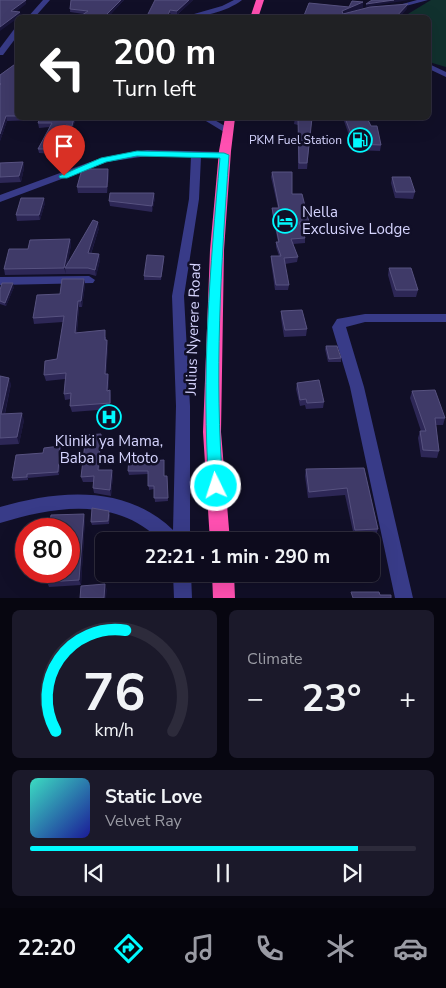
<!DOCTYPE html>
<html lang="en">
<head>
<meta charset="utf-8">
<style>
  body { margin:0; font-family:"Nunito Sans",sans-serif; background:#1b192a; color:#f1f3f6; height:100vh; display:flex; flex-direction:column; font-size:19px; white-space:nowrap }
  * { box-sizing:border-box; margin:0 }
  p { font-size:16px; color:#9a9ba4 }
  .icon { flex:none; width:28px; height:28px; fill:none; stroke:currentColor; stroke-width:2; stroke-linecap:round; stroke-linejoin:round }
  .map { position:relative; height:598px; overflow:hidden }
  .sheet { display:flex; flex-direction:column; gap:12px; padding:12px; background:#070610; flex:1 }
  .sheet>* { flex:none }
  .top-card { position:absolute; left:15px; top:15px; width:416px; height:105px; border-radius:8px; box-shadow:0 5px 20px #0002,0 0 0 1px #2d2b3b; background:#202124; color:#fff; overflow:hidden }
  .speed { position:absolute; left:15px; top:518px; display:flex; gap:10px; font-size:25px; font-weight:700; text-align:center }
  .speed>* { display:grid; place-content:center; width:65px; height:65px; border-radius:50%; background:#0d0b1d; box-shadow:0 5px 20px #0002,0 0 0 1px #2d2b3b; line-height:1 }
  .speed .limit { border:8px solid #d22; background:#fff; color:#111 }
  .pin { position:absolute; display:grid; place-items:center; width:42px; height:42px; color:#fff; margin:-51px -21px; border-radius:50% 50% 50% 0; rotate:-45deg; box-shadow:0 0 5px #0007 }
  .pin .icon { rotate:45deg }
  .me { position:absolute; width:55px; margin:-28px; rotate:356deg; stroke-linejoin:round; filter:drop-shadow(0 0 4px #0008) }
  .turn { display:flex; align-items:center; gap:18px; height:105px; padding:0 15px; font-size:22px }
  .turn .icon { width:65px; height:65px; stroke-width:2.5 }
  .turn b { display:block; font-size:35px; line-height:42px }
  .big { font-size:38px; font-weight:700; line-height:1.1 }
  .sheet .widget { flex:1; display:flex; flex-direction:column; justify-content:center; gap:8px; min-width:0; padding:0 18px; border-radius:8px; background:#1b192a }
  .sheet .dial { align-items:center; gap:0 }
  .dial svg { height:130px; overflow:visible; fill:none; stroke:#2d2b3b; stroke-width:7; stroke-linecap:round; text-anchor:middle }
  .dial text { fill:#f1f3f6; stroke:none }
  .song { display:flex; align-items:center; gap:15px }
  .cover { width:60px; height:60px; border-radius:8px; background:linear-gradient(135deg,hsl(170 70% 55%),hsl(240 70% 35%)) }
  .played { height:5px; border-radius:2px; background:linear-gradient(90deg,#01faff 85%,#2d2b3b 85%) }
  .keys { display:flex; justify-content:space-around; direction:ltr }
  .heat { display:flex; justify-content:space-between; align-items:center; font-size:28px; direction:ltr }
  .sheet .tiles { flex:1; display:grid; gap:12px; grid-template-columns:1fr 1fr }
  .widget:last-child { grid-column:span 2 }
  .trip { position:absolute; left:95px; top:532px; width:285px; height:50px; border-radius:8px; background:#0d0b1d; box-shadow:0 5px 20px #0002,0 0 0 1px #2d2b3b; font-weight:700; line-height:50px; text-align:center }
  .tab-bar { display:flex; height:80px; justify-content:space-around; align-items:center; background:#05040c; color:#9a9ba4 }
  .tab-bar .icon { width:35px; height:35px }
  .tab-bar .current { color:#01faff }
  .tab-bar b { font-size:22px; color:#f1f3f6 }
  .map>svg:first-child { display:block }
</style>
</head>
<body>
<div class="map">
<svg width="446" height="598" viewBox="0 0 446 598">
  <rect width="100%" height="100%" fill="#110f27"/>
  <path fill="#11312e" d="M431,0H446V67L429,62V18L403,17Z"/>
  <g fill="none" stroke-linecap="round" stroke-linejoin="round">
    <path fill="#383b88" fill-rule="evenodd" d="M43,0H50L34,18H27Z
      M234,0H242C227,12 199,18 180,18L222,6Z
      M417,0H428L391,10L388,8Z
      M15,28H18V35L3,55H0V48Z
      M429,64L446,72V77L429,69Z
      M201,118H211L232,130L227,133L224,132Z
      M147,150L225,152L230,155L225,158L201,157L199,199L184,296L190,406V541H161C116,496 55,506 0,523V507C58,490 126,484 173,530L176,406L172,296L189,199L191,157L147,156L107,162L0,202V195L101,158Z
      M89,276L95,280L93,283L0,285V277Z
      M365,314H446V322H365L346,327L364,387L413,598H395L350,387L332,327L337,319Z
      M173,574H191L192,598H174Z"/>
    <path fill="#ff50b1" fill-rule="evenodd" d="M256,0H264L258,18H250Z
      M225,118H235L231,151L224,250L221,432L230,541H210L203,432L210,250L219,151Z
      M212,574H234L235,598H213Z"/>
  </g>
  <path fill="#2d2756" d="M71,0H124L107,18H78L84,14L70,12Z
    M155,0H193L177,15L171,14Z
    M18,62V118H76L72,130L67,129L62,145L56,154L39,153L38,149L50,127L39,128L38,123L39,120L7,121L0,141V75Z
    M295,118H312L307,169H298V125L294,124Z
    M344,118H367L381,145L380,151L354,150L344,121Z
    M23,162L24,168L21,182L0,183V163Z
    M272,172L292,194L309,222L308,227H301L305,238V243L293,244L298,257L297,262L285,264L289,285L288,290H275L271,262V256H279L276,247V242H278L272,213V208H278L271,177Z
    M109,174L107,193H78L77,187Z
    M392,177L415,192L413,199L395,198L391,183Z
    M155,198L152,212L110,206L109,201Z
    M45,203L40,220L17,221L16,215Z
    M99,228L91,254H99L100,260L96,276L89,274H66V273V274L5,275L4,269L28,249L70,239L71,245L67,265Z
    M164,259L161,280H144V276Z
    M389,268L418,290L416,297H394L388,275Z
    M84,279L85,285L82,307H79L77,332L106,337V340H107L108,346L106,374H108L109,381L108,390L111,396V409L72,412L70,406L71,399L65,400L64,394L65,379L46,381L44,375L57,359L63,322L34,324L33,318L60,294Z
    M14,287L6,306L0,304V290Z
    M281,311L307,329L306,336L284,337L281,318Z
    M326,346L341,358V362H328L325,349Z
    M0,376L11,384L5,414L24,420L19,444L0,445Z
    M297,383L324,402L323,408L306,409L305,405L300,406L296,389Z
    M412,391L445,418L443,425H436L439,451L437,458L421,457L418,438L420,431H421L410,398Z
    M101,434L102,440L99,470L113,475L111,496L94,493L93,488V482H83L81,477Z
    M60,446L61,450L59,475L28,478V480L13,481L12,478L43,453Z
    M164,460V476H167L168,501L155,502L154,489L149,490L148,474L129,475L128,471L151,461Z
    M364,468L378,529L376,535L354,536L345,495L308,498L305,476L306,469Z
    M110,514L109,524L92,525L91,522Z
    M85,519L81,585L49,587L47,582Z"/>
  <path fill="#1a163b" d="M22,0H27L26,1V4L12,15L11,11Z
    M121,0H124L107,18H103Z
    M189,0H193L177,15V11Z
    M394,0H409L366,7V4Z
    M363,2V8L341,16L342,11Z
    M408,4L407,9L399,18H395Z
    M20,12L21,16L18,18L0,31V27Z
    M6,116L7,121L0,141V134Z
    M74,118H76L72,130V126Z
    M66,125L67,129L62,145L56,154L55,149Z
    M23,162L24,168L21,182L19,176Z
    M108,169L109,174L107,193V187Z
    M154,193L155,198L152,212V206Z
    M44,198L45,203L40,220L39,215Z
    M98,222L99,228L89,259L88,253Z
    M70,239L71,245L67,268H65L66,274L64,268Z
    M99,254L100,260L96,276L95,270Z
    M164,256V259L161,280V277Z
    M84,279L85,285L82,307L81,301Z
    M13,283L14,287L6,306L5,303Z
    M78,301L79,307L76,339L75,333Z
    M107,340L108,346L106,381L105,374Z
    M108,374L109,381L108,397L107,391Z
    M9,378L11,384L3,421L1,414Z
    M110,390L111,396V409L110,403Z
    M22,413L24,420L19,444L17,437Z
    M101,434L102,440L99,475L98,470Z
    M60,446L61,450L59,475L58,472Z
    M112,470L113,475L111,496L110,490Z
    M84,514L85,519L81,585L79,580Z
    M105,584L107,590L106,598H104Z"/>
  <path fill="#3f3a68" stroke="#575280" d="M0,0H26L11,11L20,12L0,27Z
    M71,0H121L103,18H78L88,11L70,9Z
    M155,0H189L177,11L170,10L167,18H146Z
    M372,0H394L366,4Z
    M352,1L363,2L342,11L343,14L370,7L408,4L395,18H303L309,3L349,7Z
    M18,62V116H6L0,134V85L1,84L0,83V75Z
    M40,118H74L72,126L66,125L62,141L55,149H38L52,123H38Z
    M295,118H312L307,163H299L298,119H294Z
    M345,118H367L371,126H377L381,145L355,144Z
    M23,162L19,176L0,177V163Z
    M82,169H108L107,187H77Z
    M272,172H292V194H302L309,222H299L305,238L291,239L298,257L284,258L289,285H276L271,256H281L276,242H279L272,208H279Z
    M392,177H410L415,192H396Z
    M110,193H154L152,206L109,201Z
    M21,198H44L39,215H16Z
    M93,220L98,222L88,253L99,254L95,270L88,268H65Z
    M70,239L64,268L4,269L9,249H28L30,240Z
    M147,255L164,256L161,277L144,276Z
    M389,268H411L418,290H396Z
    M62,279H84L81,301H78L75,333L105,330V340H107L105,374H108L107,391L110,390V403L70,406L71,393L64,394L66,373L44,375L45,361L57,359L64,316L33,318L37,295L60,294Z
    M2,283H13L5,303L0,301V290Z
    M302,310L307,329L285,330L281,311Z
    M326,346H337L341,358L329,359Z
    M0,376L9,378L1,414L22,413L17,437L0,438Z
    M319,380L324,402L307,403L306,399L300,400L297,383Z
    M435,390L445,418H435L439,451L423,450L420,431H426L412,391Z
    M101,434L98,470H112L110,490L93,488L94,476L81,477L86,435Z
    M60,446L58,472L27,474V477L12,478L16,455L43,453L44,448Z
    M151,457V461L164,460V476H167L168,498H154V486H148V471H128L129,458Z
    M364,468L378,529L355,530L347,488L309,492L306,469Z
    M92,508L109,511L108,521L91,522Z
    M84,514L79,580L47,582L48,571H69V529H49L51,515Z
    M105,584L104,598H80L81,586Z
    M351,592H379L380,595H391V598H353Z"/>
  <path fill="#01faff" stroke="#01a2a6" d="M137,151L224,153L229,155C221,265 214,377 223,486L221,491L216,493L211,491L209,486C201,377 210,267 220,158L137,156L106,162L67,178H60L59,176L101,158Z"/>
  <defs>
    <g id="fuel-ring" transform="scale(1.25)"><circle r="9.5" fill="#110f27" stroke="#01faff" stroke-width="1.5"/><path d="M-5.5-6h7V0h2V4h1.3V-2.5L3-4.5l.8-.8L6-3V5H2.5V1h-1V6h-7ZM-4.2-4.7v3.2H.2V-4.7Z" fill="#01faff"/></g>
    <g id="hotel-ring" transform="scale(1.25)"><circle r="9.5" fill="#110f27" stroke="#01faff" stroke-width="1.5"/><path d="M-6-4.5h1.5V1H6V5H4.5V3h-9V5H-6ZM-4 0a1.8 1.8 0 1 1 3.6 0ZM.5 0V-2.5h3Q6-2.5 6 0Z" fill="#01faff"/></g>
    <g id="hospital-ring" transform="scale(1.25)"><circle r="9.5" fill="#110f27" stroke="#01faff" stroke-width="1.5"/><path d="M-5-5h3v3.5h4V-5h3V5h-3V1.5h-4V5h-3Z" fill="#01faff"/></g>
  </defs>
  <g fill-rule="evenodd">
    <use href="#fuel-ring" x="360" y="140"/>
    <use href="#hotel-ring" x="285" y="221"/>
    <use href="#hospital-ring" x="109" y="417"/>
  </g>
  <g text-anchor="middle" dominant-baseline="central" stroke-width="5" stroke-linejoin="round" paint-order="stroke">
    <g font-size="12" fill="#d6d5ff" stroke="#110f27" text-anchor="end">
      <text x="342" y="140">PKM Fuel Station</text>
    </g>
    <g font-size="15" fill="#d6d5ff" stroke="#110f27" text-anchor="start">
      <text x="302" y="212">Nella<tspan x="302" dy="17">Exclusive Lodge</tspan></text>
      <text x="109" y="441" text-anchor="middle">Kliniki ya Mama,<tspan x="109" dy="17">Baba na Mtoto</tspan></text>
    </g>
    <g font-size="15" fill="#d6d5ff" stroke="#110f27">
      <text transform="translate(193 329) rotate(-88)">Julius Nyerere Road</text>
    </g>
  </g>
</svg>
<div class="speed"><div class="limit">80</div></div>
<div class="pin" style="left:64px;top:176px;background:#d93025"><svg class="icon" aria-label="arrive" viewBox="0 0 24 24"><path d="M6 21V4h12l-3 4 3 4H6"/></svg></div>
<svg class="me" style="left:216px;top:486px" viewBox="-20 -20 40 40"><circle r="17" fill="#01faff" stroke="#fff" stroke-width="3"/><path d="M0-11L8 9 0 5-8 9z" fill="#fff"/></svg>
<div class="trip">22:21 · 1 min · 290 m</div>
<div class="top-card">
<div class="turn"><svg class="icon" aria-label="left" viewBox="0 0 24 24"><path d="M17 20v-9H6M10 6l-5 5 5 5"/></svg><div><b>200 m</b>Turn left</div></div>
</div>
</div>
<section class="sheet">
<div class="tiles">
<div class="widget dial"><svg viewBox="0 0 100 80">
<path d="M14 69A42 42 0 1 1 86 69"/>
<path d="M14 69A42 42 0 0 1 57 7" stroke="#01faff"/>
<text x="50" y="56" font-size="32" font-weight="700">76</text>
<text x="50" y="72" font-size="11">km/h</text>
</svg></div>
<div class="widget"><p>Climate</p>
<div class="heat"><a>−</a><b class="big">23°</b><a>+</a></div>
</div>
<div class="widget">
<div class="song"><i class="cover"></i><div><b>Static Love</b><p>Velvet Ray</p></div></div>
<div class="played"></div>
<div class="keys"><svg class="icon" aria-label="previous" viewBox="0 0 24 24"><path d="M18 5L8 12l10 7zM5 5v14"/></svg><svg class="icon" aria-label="pause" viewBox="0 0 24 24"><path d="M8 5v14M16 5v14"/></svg><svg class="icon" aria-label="next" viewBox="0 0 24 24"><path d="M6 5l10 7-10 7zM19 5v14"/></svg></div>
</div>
</div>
</section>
<nav class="tab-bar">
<b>22:20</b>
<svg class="icon current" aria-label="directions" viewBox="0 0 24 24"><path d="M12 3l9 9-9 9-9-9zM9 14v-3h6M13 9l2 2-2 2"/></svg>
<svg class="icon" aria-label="music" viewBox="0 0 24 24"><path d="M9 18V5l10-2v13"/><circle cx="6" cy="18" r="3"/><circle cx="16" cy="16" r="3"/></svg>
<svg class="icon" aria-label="phone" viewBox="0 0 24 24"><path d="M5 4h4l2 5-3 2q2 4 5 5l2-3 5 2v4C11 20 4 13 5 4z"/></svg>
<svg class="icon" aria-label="climate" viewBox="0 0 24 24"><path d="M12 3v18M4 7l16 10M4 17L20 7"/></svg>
<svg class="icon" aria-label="car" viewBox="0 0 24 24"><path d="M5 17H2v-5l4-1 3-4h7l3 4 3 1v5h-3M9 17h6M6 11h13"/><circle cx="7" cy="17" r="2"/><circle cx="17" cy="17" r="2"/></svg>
</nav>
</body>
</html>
